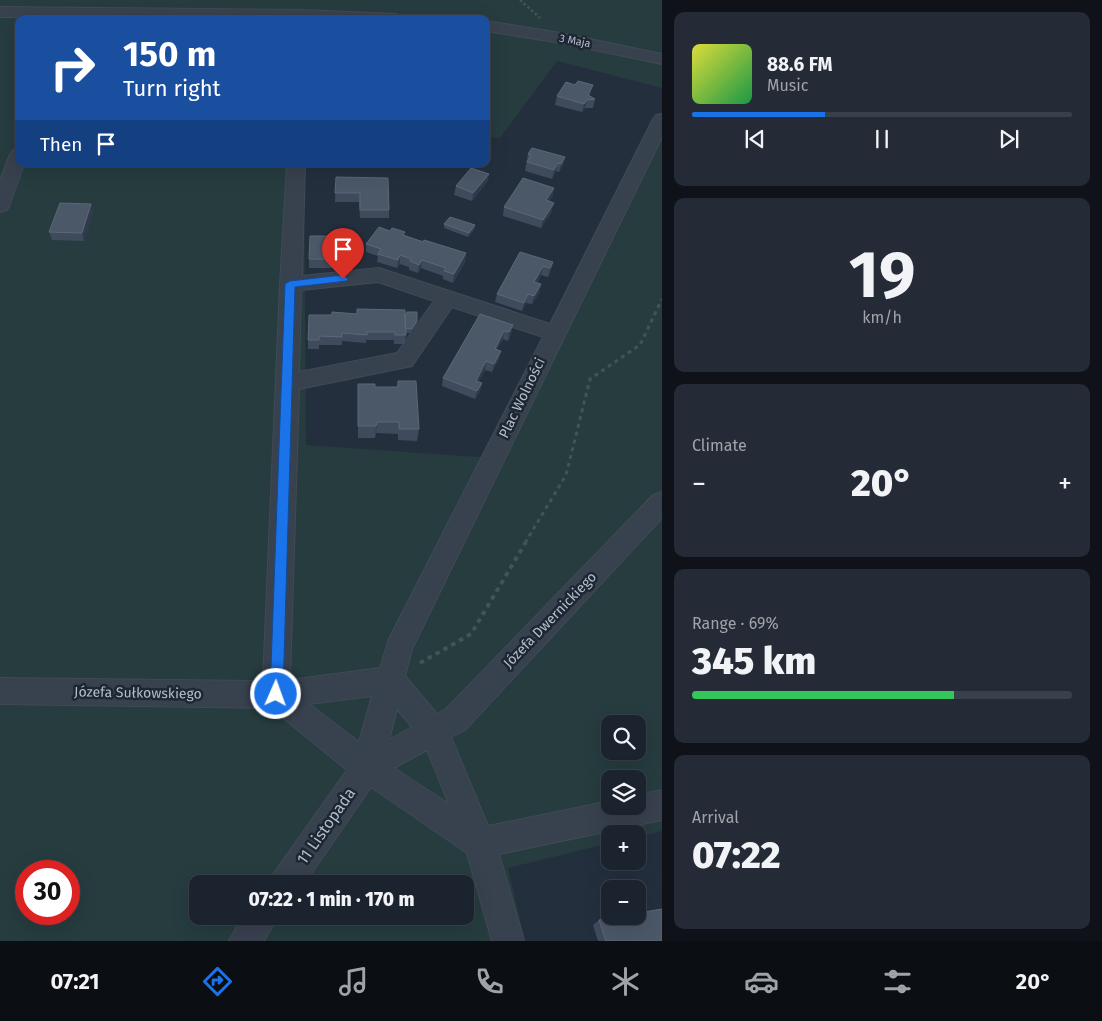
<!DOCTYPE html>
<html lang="en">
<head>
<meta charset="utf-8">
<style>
  body { margin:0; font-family:"Fira Sans",sans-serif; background:#242b36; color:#f1f3f6; height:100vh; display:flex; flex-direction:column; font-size:19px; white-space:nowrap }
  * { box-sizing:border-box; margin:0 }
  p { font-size:16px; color:#a0a4aa }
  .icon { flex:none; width:28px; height:28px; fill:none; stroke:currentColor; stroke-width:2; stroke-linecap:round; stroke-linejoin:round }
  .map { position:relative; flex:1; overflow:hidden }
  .side { display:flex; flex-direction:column; gap:12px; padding:12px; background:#0f1319; width:440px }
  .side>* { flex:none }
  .guide { position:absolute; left:15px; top:15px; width:475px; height:152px; border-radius:10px; box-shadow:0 5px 20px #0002,0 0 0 1px #39404a; background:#1a4fa0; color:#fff; overflow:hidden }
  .fabs { position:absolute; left:601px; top:715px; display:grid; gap:10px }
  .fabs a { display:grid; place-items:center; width:45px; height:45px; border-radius:10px; background:#1b232e; box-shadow:0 5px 20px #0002,0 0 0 1px #39404a; font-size:25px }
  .speed { position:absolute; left:15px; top:860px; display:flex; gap:10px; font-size:25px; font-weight:700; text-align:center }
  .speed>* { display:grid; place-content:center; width:65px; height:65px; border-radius:50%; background:#1b232e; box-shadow:0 5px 20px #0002,0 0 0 1px #39404a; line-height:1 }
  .speed .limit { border:8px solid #d22; background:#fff; color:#111 }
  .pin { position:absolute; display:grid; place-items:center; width:42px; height:42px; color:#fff; margin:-51px -21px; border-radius:50% 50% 50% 0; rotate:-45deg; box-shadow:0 0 5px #0007 }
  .pin .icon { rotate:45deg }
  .me { position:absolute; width:55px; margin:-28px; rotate:2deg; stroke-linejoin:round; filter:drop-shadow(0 0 4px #0008) }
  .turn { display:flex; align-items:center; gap:18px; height:105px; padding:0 25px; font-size:22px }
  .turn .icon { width:65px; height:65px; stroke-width:2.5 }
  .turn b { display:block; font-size:35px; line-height:42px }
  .then { display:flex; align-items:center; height:48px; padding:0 25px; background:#0003; gap:10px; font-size:19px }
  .big { font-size:38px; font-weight:800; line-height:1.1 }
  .side .card { flex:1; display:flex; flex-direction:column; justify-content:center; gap:8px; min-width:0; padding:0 18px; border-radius:10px; background:#242b36 }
  .side .dial { align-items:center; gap:0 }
  .dial b { font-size:65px; line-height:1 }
  .song { display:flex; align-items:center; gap:15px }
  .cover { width:60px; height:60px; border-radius:8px; background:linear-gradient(135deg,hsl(60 70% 55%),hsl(140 70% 35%)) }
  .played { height:5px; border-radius:2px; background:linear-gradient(90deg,#1a73e8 35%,#39404a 35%) }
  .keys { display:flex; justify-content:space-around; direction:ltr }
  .heat { display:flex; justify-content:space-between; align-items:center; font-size:28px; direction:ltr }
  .charge { height:8px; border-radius:4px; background:linear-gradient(90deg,#34c759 69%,#39404a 0) }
  .trip { position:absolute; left:189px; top:875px; width:285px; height:50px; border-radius:10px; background:#1b232e; box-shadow:0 5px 20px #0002,0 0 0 1px #39404a; font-weight:800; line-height:50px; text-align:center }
  .tab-bar { display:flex; height:80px; justify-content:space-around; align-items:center; background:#0b0e12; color:#a0a4aa }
  .tab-bar .icon { width:35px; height:35px }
  .tab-bar .on { color:#1a73e8 }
  .tab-bar b { font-size:22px; color:#f1f3f6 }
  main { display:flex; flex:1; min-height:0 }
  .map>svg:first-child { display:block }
</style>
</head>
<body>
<main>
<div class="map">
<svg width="662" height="941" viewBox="0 0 662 941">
  <rect width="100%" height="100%" fill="#242f3e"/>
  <path fill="#263c3f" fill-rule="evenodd" d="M0,0H662V88L557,61L500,138L486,137V19H19V164H304L306,445L492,458L662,119V831L638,837V834H610V843L508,868L525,941H0ZM610,724H638V751H610ZM610,779H638V806H610ZM26,871H69V914H26ZM198,884H465V916H198Z"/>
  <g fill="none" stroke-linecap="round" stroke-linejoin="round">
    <g stroke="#414a57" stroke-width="2">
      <path id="minor" d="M0,7L304,10L396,14L401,16L403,19L0,17Z
        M486,21L561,33L662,54V64L561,43L486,31Z
        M662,114V137L412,649L405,676L437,714L446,709L653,495L662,492V518L466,729L451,737L488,826L610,801V806H638V795L662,790V820L499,854L524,941H492L467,853L371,787L304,884H269L274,873L347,770L271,708L0,704V678L263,681L280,284L287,164H305L302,276L379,268L550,324L653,119L656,115ZM378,282L434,301L397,353L299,372L301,290ZM452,307L543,337L389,639L380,668L290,680L299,389L412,366ZM372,696L359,742L309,704ZM397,709L412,727L389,740ZM427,750L449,804L394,768Z
        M19,149V164H24L9,206L7,210L0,212V181L10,154L13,150Z
        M243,916H278L264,941H229Z"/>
    </g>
    <path stroke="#3f5557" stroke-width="2.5" stroke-dasharray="2.5 2.5" stroke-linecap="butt" d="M520,0L540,18"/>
    <path stroke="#3f5557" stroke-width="3" stroke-dasharray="4 4" stroke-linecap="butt" d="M525,543L566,475L590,379L640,345L662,299"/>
    <path stroke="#3f5557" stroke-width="4" stroke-dasharray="4.5 4.5" stroke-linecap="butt" d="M420,663L471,634L526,542"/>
    <use href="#minor" fill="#38414e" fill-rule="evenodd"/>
  </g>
  <path fill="#3f4b5c" d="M591,93L589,96L595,99L593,108H585L582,112L555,105L557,96Z
    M528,154L565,157L563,165L559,172L556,171L552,179L525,171Z
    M489,174L487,182L472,201L454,195L456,186Z
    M336,177L389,210V218H360L359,202H335Z
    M554,188L552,197L549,201L552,211L541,228L503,216L504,207Z
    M91,204L93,213L84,241L52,240L49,232Z
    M444,224L475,225L474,230L468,237L444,228Z
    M405,236L466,253L465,262L453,283L443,279V276L421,268L418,273L409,270V267L400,264L397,268L377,262L378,256L366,252V244Z
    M520,252L553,262L551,270L548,277L541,275L537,283L541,284L539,293L532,304L526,303L522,311L495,302L497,294Z
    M309,259L350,260V268H309Z
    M357,314H405L417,321L416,325L411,333H406L405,344H394V340H366V343L342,341V345H319V349H308V340L332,315Z
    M480,314L513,325L511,334L508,341L503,339L497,349L499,359L492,372L485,370L478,382L482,383L480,391L475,399L442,386L443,378Z
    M398,381L419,429L417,441L398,440V434L376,433L375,438H358V384L375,387H397Z
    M599,920L662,941H598L593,925Z"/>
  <path fill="#2f3b4b" d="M593,85L591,93L587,101L585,108L582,112L584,104Z
    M565,157L563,165L559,172L561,164Z
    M558,163L556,171L552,179L554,170Z
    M489,174L487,182L472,201L473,193Z
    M554,188L552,197L544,209L546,200Z
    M554,203L552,211L541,228L543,220Z
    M91,204L93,213L84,241L82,233Z
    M475,225L474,230L468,237L469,233Z
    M466,253L465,262L453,283L454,274Z
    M400,255V264L397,268L398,260Z
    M422,260L421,268L418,273L419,265Z
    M553,262L551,270L548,277L550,268Z
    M543,266L541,275L532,290L534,282Z
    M541,284L539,293L532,304L534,296Z
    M528,294L526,303L522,311L524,303Z
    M417,321L416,325L411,333L412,329Z
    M513,325L511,334L508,341L509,332Z
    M504,331L503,339L493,357L495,349Z
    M501,351L499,359L492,372L494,364Z
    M486,361L485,370L475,389L476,381Z
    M482,383L480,391L475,399L477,391Z
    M377,422L376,433L375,438L376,426Z"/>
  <path fill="#4b5868" stroke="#5c6777" d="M578,81L593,85L588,95L595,99L587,100L584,104L557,96L566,82L575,85Z
    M532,148L565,157L561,164L558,163L554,170L527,162L531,155L528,154Z
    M471,168L489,174L473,193L456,186Z
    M336,177L388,178L389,210H360V193H335Z
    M523,178L554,188L546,200L554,203L543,220L504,207Z
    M60,203L91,204L82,233L49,232Z
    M450,217L475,225L469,233L444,224Z
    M379,227L390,231L392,228L405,232L403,235L423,242L424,240L466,253L454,274L444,271L446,268L422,260L419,265L410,261L411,259L400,255L398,260L378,254L381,249L366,244Z
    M310,236H349L350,260L309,259Z
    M520,252L553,262L550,268L543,266L534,282L541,284L534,296L528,294L524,303L497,294Z
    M357,309L405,310L406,335H395V332H367V335L342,333V337L319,336V340H308L309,315H332V312L357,314Z
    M407,312H417V321L412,329L405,328V314H407Z
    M480,314L513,325L509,332L504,331L495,349L501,351L494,364L486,361L476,381L482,383L477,391L443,378Z
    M398,381H416L419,429H399V422H377L376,426H358V384H375V387H398Z
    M662,909V941H606L599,920L619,916H638V913Z"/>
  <path fill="#1a73e8" stroke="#114b97" d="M343,275L348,279L347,281L295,287L283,694L281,699L276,701L272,699L270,694L285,284L290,281Z"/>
  <g text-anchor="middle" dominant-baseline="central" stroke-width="5" stroke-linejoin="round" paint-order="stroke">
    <g font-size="11" fill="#b4bcc9" stroke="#1d2633">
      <text transform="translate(575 41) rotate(11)">3 Maja</text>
    </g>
    <g font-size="14" fill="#b4bcc9" stroke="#1d2633">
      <text transform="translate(522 398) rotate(-64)">Plac Wolności</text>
      <text transform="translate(550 620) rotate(-46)">Józefa Dwernickiego</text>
      <text transform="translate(138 693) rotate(1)">Józefa Sułkowskiego</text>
    </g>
    <g font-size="16" fill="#b4bcc9" stroke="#1d2633">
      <text transform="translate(326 826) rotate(-55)">11 Listopada</text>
    </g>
  </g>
</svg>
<div class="fabs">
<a><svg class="icon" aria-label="search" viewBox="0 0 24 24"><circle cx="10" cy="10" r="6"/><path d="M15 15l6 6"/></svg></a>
<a><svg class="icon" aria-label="layers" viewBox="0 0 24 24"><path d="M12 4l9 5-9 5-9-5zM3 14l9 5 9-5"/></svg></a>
<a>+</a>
<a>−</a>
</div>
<div class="speed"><div class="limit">30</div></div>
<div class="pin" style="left:343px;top:279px;background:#d93025"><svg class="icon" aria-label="arrive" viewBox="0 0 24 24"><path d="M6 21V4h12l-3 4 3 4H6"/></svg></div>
<svg class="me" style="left:276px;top:694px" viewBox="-20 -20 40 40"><circle r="17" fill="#1a73e8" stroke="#fff" stroke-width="3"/><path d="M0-11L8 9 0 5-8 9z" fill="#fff"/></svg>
<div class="trip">07:22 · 1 min · 170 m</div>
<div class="guide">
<div class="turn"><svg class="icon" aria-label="right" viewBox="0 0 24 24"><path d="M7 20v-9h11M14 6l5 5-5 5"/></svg><div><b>150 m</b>Turn right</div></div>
<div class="then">Then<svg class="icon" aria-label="arrive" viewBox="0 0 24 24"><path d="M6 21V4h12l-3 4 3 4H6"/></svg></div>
</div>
</div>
<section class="side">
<div class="card">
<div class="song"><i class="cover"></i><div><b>88.6 FM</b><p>Music</p></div></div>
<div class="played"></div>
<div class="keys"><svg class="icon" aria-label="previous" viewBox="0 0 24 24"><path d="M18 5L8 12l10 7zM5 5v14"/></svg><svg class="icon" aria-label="pause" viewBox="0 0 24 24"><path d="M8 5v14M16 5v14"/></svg><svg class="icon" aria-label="next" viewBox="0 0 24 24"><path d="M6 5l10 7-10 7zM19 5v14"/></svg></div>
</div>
<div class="card dial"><b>19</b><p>km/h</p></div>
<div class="card"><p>Climate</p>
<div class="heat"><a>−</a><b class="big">20°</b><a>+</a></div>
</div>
<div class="card"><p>Range · 69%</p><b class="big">345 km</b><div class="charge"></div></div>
<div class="card"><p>Arrival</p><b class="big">07:22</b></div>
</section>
</main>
<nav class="tab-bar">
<b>07:21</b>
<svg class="icon on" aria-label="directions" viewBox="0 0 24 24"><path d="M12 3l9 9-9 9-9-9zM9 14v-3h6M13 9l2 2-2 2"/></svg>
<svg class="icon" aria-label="music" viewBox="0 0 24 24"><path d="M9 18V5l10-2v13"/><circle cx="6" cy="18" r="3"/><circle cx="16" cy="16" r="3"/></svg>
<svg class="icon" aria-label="phone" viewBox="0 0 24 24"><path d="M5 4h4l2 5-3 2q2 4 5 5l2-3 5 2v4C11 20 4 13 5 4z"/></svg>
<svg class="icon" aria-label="climate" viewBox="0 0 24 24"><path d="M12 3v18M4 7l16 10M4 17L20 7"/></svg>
<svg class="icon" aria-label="car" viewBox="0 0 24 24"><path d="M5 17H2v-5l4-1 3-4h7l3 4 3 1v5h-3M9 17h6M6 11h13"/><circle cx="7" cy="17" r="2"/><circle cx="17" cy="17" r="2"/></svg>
<svg class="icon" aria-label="filters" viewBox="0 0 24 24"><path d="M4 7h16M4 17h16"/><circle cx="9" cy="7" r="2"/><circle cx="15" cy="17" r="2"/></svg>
<b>20°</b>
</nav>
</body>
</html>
